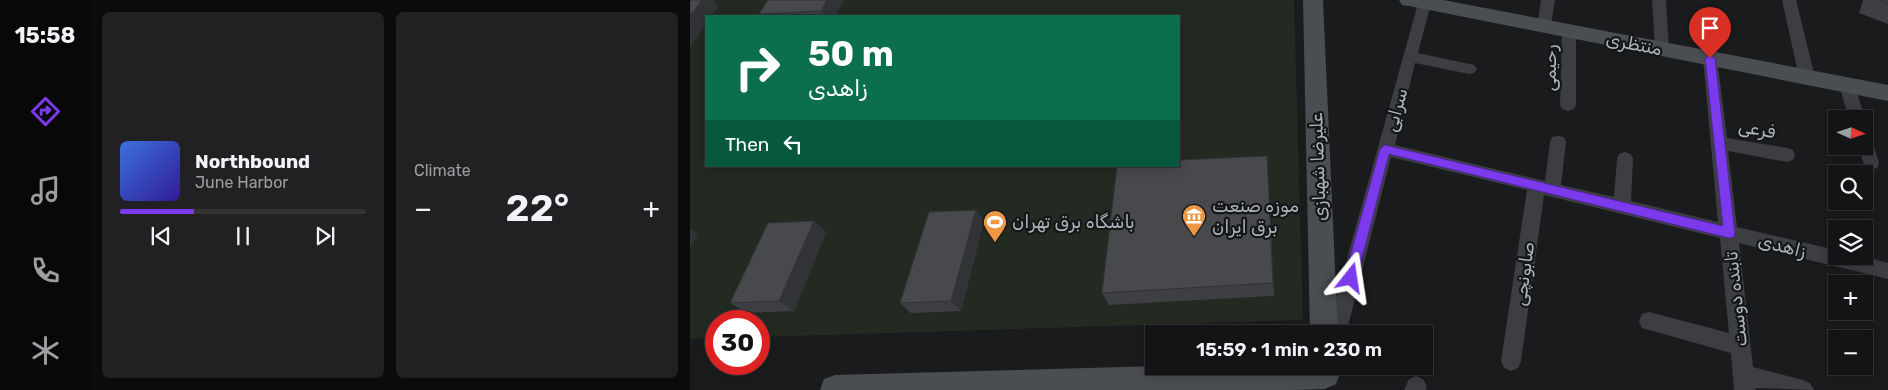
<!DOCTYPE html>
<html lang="en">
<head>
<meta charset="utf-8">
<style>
  body { margin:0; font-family:Rubik,"Noto Sans Arabic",sans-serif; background:#212123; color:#f1f3f6; height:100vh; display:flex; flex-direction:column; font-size:19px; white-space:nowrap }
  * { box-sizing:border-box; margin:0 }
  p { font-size:16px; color:#9d9ea1 }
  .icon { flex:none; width:28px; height:28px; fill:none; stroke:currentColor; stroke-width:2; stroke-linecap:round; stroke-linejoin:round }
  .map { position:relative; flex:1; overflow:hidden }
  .side { display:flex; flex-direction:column; gap:12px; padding:12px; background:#0b0b0c; width:600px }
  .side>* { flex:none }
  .hud { position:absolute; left:15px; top:15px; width:475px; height:152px; border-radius:0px; box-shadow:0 2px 12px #0003,0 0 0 1px #333335; background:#0b6e4f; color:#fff; overflow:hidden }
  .needle { width:32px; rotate:93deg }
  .tools { position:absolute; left:1138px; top:110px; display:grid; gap:10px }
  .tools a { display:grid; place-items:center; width:45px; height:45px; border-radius:0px; background:#141416; box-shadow:0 2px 12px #0003,0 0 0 1px #333335; font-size:25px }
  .speed { position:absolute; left:15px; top:310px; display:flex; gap:10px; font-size:25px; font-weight:700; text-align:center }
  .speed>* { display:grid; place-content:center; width:65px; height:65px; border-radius:50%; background:#141416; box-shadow:0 2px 12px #0003,0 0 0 1px #333335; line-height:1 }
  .speed .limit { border:8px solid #d22; background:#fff; color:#111 }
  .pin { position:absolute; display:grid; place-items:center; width:42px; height:42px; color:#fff; margin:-51px -21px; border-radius:50% 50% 50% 0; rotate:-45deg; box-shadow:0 0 5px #0007 }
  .pin .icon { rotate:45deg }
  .me { position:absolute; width:55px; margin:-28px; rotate:15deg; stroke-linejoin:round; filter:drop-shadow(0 0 4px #0008) }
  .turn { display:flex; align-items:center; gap:18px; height:105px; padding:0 20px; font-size:22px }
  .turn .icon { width:65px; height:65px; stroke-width:2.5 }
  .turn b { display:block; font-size:35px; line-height:42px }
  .then { display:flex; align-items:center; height:48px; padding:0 20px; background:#0003; gap:10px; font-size:19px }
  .big { font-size:38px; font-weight:600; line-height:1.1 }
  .side .widget { flex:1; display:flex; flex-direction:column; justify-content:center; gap:8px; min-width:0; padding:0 18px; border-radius:8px; background:#212123 }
  .song { display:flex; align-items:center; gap:15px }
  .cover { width:60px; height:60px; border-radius:8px; background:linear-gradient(135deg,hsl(220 70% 55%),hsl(250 70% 35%)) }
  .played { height:5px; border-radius:2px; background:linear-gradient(90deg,#7c3aed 30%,#333335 30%) }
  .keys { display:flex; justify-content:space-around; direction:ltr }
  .heat { display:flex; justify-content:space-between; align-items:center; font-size:28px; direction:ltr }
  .side .tiles { flex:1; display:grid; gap:12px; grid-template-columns:repeat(2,1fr) }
  .trip { position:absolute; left:455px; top:325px; width:288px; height:50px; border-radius:0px; background:#141416; box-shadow:0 2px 12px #0003,0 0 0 1px #333335; font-weight:600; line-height:50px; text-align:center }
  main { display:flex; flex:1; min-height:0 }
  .tab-bar { display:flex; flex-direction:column; width:90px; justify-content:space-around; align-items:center; background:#080809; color:#9d9ea1 }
  .tab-bar .icon { width:35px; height:35px }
  .tab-bar .selected { color:#7c3aed }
  .tab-bar b { font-size:22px; color:#f1f3f6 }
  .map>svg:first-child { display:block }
</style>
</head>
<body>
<main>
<nav class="tab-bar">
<b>15:58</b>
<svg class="icon selected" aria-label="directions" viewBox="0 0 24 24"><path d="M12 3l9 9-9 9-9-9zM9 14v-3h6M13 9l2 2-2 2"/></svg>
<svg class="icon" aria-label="music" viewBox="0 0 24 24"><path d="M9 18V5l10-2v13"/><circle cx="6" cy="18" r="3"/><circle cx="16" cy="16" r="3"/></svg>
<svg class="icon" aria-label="phone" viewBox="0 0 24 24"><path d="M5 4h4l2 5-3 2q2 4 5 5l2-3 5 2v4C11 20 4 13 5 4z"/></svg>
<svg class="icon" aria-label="climate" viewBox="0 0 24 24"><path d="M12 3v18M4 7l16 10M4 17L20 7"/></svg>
</nav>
<section class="side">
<div class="tiles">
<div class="widget">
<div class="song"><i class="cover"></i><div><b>Northbound</b><p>June Harbor</p></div></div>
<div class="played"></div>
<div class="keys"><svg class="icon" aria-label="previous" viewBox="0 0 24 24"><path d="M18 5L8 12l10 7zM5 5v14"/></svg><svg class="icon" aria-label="pause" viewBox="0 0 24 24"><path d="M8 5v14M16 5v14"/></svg><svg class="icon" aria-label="next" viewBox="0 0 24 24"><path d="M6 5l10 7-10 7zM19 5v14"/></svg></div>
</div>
<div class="widget"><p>Climate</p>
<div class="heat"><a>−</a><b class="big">22°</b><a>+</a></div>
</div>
</div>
</section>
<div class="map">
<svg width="1198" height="390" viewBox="0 0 1198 390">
  <rect width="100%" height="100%" fill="#1a1b1d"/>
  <path fill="#232a22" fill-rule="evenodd" d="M0,0H604L613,320L69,337V321H26V338L0,339ZM16,16H489V166H16Z"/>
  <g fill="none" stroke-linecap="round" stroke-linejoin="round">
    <path fill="#3c3e42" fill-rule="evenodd" d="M729,0H739L741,3L728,53L779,64L784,65L787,69L784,73L779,74L725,63L705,145L855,181L860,142L862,137L868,136L874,137L876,142L871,185L924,197L927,159L929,154L935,152L941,154L943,159L941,201L1028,222L1013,58L1015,54L1020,53L1025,54L1027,58L1037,138L1097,148L1103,150L1105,155L1103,160L1097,162L1038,151L1047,227L1146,250V256H1171L1198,263V279L1049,243L1063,367L1113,380L1120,383L1124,390L1065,388L1066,390H1044L1041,353L952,328L949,321L952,314L959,312L1039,333L1030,238L854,195L831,361L828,368L821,371L814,368L811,361L837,190L701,157L656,334H636Z
      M851,0H865L861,26L859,29H849L847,26Z
      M962,0H976L979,49L977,53H967L965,49Z
      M1092,0H1106L1125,77L1122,81L1117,82L1112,81L1109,77Z
      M879,26L884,28L886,31V105L884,109L878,111L872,109L870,105L872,31L874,28Z
      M1157,79L1162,81L1165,85L1175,119L1174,121V119H1159L1149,85L1152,81Z
      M1174,133L1180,135L1189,163L1187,168L1181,170L1175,168L1168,146H1174Z
      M726,376L733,379L737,386L736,390H714L719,379Z"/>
    <path fill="#4a4d51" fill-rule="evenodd" d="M613,0H633L648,334H620Z
      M709,0H753L1198,85V101L719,6L712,5Z
      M469,366H650V374L646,384L635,389L602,390H130L134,379L145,375Z"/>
  </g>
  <path fill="#3e3f42" d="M78,0H154L145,16H71L69,14Z
    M1173,0H1198V24L1169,13Z
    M577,156L584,296L419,305L412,293Z
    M286,210L294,221L271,311L221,313L210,303Z
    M124,221L136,232L104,311L56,313L40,303Z"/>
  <path fill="#323336" d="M12,0H23L29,6L22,16H16V24L0,48V16Z
    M137,0H154L145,16H135L131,11Z
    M286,210L294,221L271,311L261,301Z
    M124,221L136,232L104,311L89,301Z
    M0,228L8,234L0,248Z"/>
  <path fill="#48494d" stroke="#323336" d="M0,0H12L0,16Z
    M78,0H137L131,11L69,14Z
    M1190,0H1198V3Z
    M577,156L583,283L412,293L427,166H489V160Z
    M286,210L261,301L210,303L239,212Z
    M124,221L89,301L40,303L78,223Z"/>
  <path fill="#7c3aed" stroke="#51269a" d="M1020,55L1025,58L1045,233L1044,237L1039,238L699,154L667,278L665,282L661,284L656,282L654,278L690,149L695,145L1033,226L1015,58Z"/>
  <defs>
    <g id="museum-pin" transform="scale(1.25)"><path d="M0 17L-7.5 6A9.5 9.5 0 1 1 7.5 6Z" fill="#eb9744" stroke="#151618"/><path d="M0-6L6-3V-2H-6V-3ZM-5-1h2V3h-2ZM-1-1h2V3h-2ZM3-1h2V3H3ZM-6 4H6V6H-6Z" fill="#fff"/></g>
    <g id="stadium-pin" transform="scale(1.25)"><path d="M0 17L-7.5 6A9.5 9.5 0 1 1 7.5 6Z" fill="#eb9744" stroke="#151618"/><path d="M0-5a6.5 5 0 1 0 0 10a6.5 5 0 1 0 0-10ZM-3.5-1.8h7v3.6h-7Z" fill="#fff"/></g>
  </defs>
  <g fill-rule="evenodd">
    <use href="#museum-pin" x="504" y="216"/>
    <use href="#stadium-pin" x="305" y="222"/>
  </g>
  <g text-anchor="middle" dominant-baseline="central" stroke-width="4.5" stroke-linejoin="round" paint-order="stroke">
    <g font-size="18" fill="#aeb4bb" stroke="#151618">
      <text transform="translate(944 44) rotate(11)">منتظری</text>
      <text transform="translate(860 68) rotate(-89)">رحیمی</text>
      <text transform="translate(706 110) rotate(-75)">سرابی</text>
      <text transform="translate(1067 129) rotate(10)">فرعی</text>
      <text transform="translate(628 167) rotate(-92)">علیرضا شهبازی</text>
      <text transform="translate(1092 246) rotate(14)">زاهدی</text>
      <text transform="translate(834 274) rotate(-82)">صابونچی</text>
      <text transform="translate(1046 299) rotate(-96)">تابنده دوست</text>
    </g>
    <g font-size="18" fill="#aeb4bb" stroke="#151618" text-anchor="start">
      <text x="522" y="206">موزه صنعت<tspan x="522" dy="21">برق ایران</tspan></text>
      <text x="322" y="222">باشگاه برق تهران</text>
    </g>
  </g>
</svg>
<div class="tools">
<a><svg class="needle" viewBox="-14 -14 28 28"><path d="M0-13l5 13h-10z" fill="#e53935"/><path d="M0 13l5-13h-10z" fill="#9d9ea1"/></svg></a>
<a><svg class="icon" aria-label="search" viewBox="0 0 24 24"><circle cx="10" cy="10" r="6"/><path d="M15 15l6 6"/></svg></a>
<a><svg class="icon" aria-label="layers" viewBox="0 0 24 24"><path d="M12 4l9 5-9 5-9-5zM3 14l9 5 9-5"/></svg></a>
<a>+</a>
<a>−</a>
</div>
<div class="speed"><div class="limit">30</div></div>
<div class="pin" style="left:1020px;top:58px;background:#d93025"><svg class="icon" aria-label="arrive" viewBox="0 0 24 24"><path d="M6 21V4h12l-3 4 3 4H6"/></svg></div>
<svg class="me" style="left:661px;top:278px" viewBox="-20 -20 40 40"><path d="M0-17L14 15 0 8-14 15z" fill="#7c3aed" stroke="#fff" stroke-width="4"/></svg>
<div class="trip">15:59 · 1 min · 230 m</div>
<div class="hud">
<div class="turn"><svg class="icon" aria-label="right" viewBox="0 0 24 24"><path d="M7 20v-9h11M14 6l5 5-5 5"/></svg><div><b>50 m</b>زاهدی</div></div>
<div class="then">Then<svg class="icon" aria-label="left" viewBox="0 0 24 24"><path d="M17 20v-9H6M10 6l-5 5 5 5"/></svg></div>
</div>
</div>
</main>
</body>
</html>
